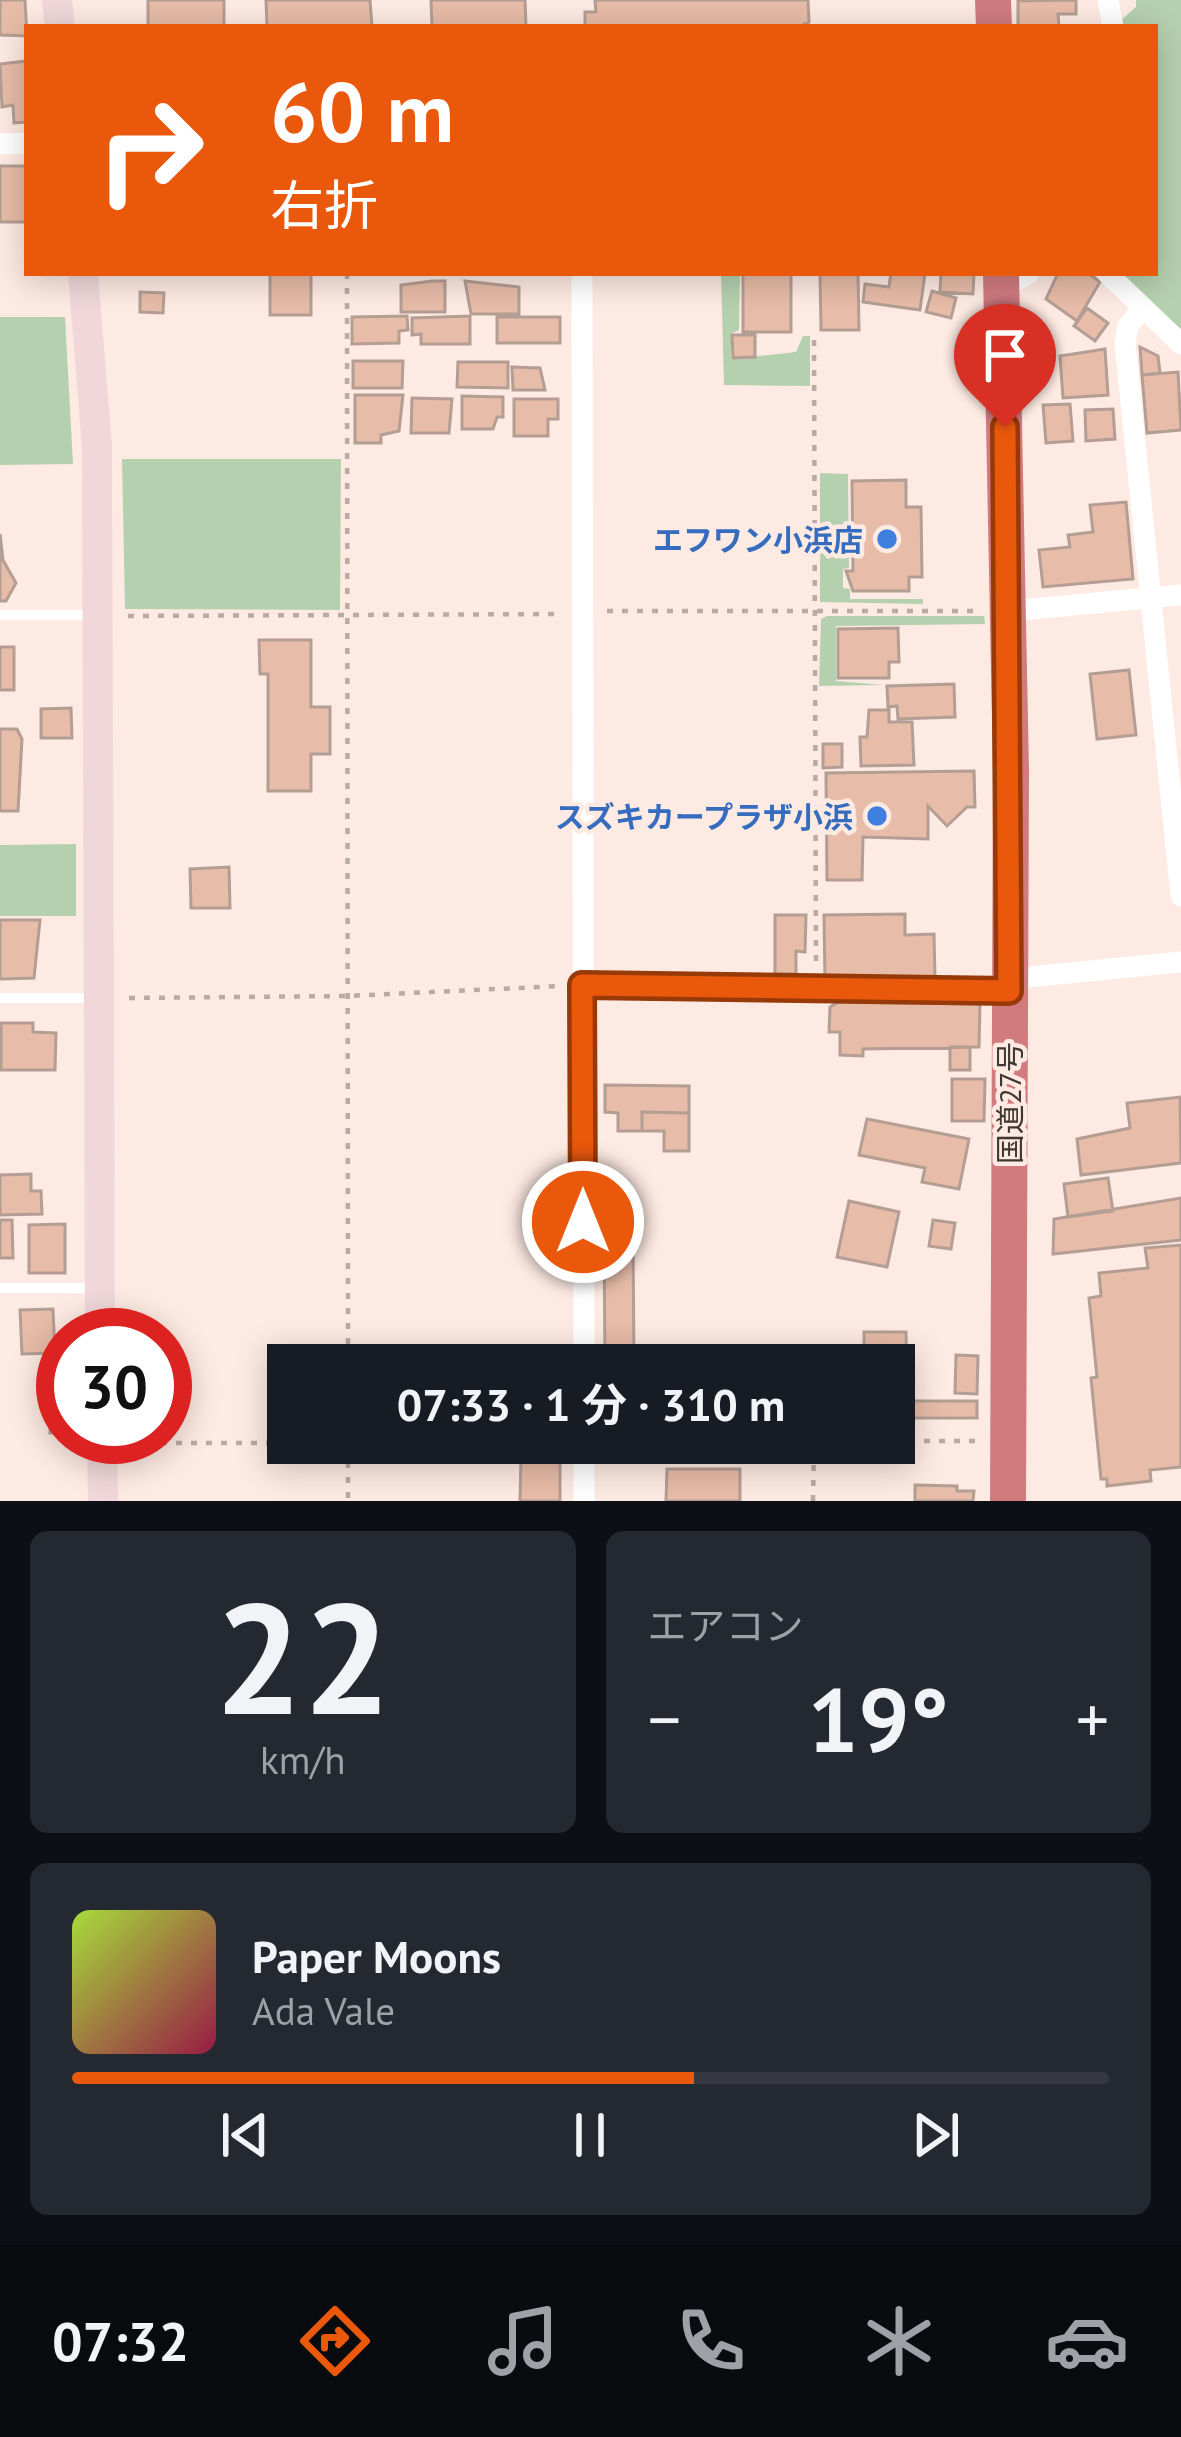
<!DOCTYPE html>
<html lang="ja">
<head>
<meta charset="utf-8">
<style>
  body { margin:0; font-family:"PT Sans","Noto Sans JP",sans-serif; background:#242831; color:#f1f3f6; height:100vh; display:flex; flex-direction:column; font-size:45px; white-space:nowrap }
  * { box-sizing:border-box; margin:0 }
  p { font-size:39px; color:#9ea1a6 }
  .icon { flex:none; width:66px; height:66px; fill:none; stroke:currentColor; stroke-width:2; stroke-linecap:round; stroke-linejoin:round }
  .map { position:relative; height:1501px; overflow:hidden }
  .sheet { display:flex; flex-direction:column; gap:30px; padding:30px; background:#0d0f14; flex:1 }
  .sheet>* { flex:none }
  .banner { position:absolute; left:24px; top:24px; width:1134px; height:252px; border-radius:0px; box-shadow:0 6px 30px #0003; background:#ea580c; color:#fff; overflow:hidden }
  .speed { position:absolute; left:36px; top:1308px; display:flex; gap:24px; font-size:60px; font-weight:700; text-align:center }
  .speed>* { display:grid; place-content:center; width:156px; height:156px; border-radius:50%; background:#171b24; box-shadow:0 6px 30px #0003; line-height:1 }
  .speed .limit { border:18px solid #d22; background:#fff; color:#111 }
  .pin { position:absolute; display:grid; place-items:center; width:102px; height:102px; color:#fff; margin:-123px -51px; border-radius:50% 50% 50% 0; rotate:-45deg; box-shadow:0 0 12px #0007 }
  .pin .icon { rotate:45deg }
  .me { position:absolute; width:132px; margin:-66px; rotate:0deg; stroke-linejoin:round; filter:drop-shadow(0 0 9px #0008) }
  .turn { display:flex; align-items:center; gap:42px; height:252px; padding:0 48px; font-size:54px }
  .turn .icon { width:156px; height:156px; stroke-width:2.5 }
  .turn b { display:block; font-size:84px; line-height:102px }
  .big { font-size:90px; font-weight:700; line-height:1.1 }
  .sheet .widget { flex:1; display:flex; flex-direction:column; justify-content:center; gap:18px; min-width:0; padding:0 42px; border-radius:18px; background:#242831 }
  .sheet .dial { align-items:center; gap:0 }
  .dial b { font-size:156px; line-height:1 }
  .song { display:flex; align-items:center; gap:36px }
  .cover { width:144px; height:144px; border-radius:18px; background:linear-gradient(135deg,hsl(80 70% 55%),hsl(340 70% 35%)) }
  .played { height:12px; border-radius:6px; background:linear-gradient(90deg,#ea580c 60%,#363941 60%) }
  .keys { display:flex; justify-content:space-around; direction:ltr }
  .heat { display:flex; justify-content:space-between; align-items:center; font-size:66px; direction:ltr }
  .sheet .tiles { flex:1; display:grid; gap:30px; grid-template-columns:1fr 1fr }
  .widget:last-child { grid-column:span 2 }
  .trip { position:absolute; left:267px; top:1344px; width:648px; height:120px; border-radius:0px; background:#171b24; box-shadow:0 6px 30px #0003; font-weight:700; line-height:120px; text-align:center }
  .tab-bar { display:flex; height:192px; justify-content:space-around; align-items:center; background:#090b0e; color:#9ea1a6 }
  .tab-bar .icon { width:84px; height:84px }
  .tab-bar .on { color:#ea580c }
  .tab-bar b { font-size:54px; color:#f1f3f6 }
  .map>svg:first-child { display:block }
</style>
</head>
<body>
<div class="map">
<svg width="1181" height="1501" viewBox="0 0 1181 1501">
  <rect width="100%" height="100%" fill="#fdeae2"/>
  <path fill="#b5d0af" d="M1136,0H1181V329L1143,299L1121,273H1155V27H1119V22L1136,7Z
    M721,273H740L739,330L731,334V359L796,352L803,336H810V386L724,385Z
    M0,317H65L73,464L0,465Z
    M122,459H341L340,610L125,609Z
    M820,473L848,474L849,568L843,569V588L850,589V599H923V604L820,602Z
    M827,616H984L985,624L836,626V681L884,685L819,686L821,619Z
    M76,844V916H0V845Z"/>
  <path fill="#e7bca8" stroke="#b49e94" stroke-width="3" d="M0,0H25L27,36L0,35Z
    M148,0H224V27H148Z
    M266,0H370L372,27H267Z
    M431,0H525L526,27H432Z
    M595,0H808L809,22L798,27H585V12H596Z
    M1076,0V14H1058L1059,27H1018V1Z
    M27,61V122L14,123L13,105L2,107L0,64Z
    M0,166H27V222H0Z
    M270,273H311V315H270Z
    M743,273H791V332H743Z
    M820,273H858L859,330H821Z
    M891,273H925L920,310L863,302L865,284L889,287Z
    M941,273H974L973,294L940,292Z
    M1058,273H1088L1100,282L1077,321L1046,299Z
    M432,281H445V312H401V285Z
    M465,281L519,287V314H471Z
    M932,291L956,298L951,318L926,312Z
    M140,292L164,293L163,313L140,312Z
    M1087,308L1108,323L1095,341L1074,326Z
    M407,316L408,330L399,331V343L352,344V317Z
    M470,316V344H421V334L412,335V318Z
    M497,317H560V343H497Z
    M732,335H755V357L733,358Z
    M1140,347L1158,356L1160,373L1142,375Z
    M1105,349L1108,395L1063,398L1060,356Z
    M353,361H403L402,388H353Z
    M458,362H508V388L457,387Z
    M512,367L540,368L545,390H513Z
    M1178,372L1181,430L1147,433L1142,375Z
    M355,395H403L399,431L381,435V443H355Z
    M462,396L503,397V417H497L493,429H462Z
    M412,398L452,399L449,433H411Z
    M514,399H558V419H548V436H514Z
    M1070,404L1073,441L1046,443L1043,405Z
    M1113,409L1115,439L1086,441L1085,410Z
    M906,480V507H921L922,577H909V591H853L846,571H853L852,481Z
    M1126,502L1133,579L1043,587L1039,550L1070,547L1068,535L1093,532L1090,505Z
    M0,534L3,560L16,583L6,601H0Z
    M898,628L899,662H889V678H838V629Z
    M259,640H311V707H330V754H311V791H268V674H260Z
    M0,647H14V690H0Z
    M1129,670L1136,735L1097,739L1090,674Z
    M954,684L955,717L898,719L897,706L888,707L887,686Z
    M71,708L72,738H41V709Z
    M869,710H889V722H912L914,765L861,766L860,737H867Z
    M0,729H17L22,739L18,811H0Z
    M823,744H842V767L823,768Z
    M974,771L975,807H967L947,826L928,806V839L863,837L862,880H827L826,773Z
    M229,867L230,908H191L190,869Z
    M905,914V935L934,934L935,979L825,981L824,915Z
    M775,915H806L805,952L796,951V974H775Z
    M0,920H40L34,978L0,979Z
    M838,1002L980,1004L979,1047L863,1049V1056L840,1055V1032H829L830,1007Z
    M1,1023H33V1032L56,1033L55,1070H1Z
    M950,1047H970V1070H950Z
    M952,1079H985L984,1121H952Z
    M605,1085L689,1086V1113L642,1112V1131H618V1113L605,1112Z
    M1180,1097L1181,1163L1081,1175L1077,1139L1130,1128L1127,1103Z
    M642,1112L689,1113V1151H664V1131H642Z
    M867,1119L969,1139L959,1189L922,1182L925,1168L859,1155Z
    M31,1174V1191H41L42,1214L0,1215V1175Z
    M1108,1178L1113,1211L1068,1217L1064,1184Z
    M1181,1198V1240L1053,1254L1054,1219Z
    M849,1201L899,1212L887,1267L837,1257Z
    M0,1220H12L13,1258H0Z
    M933,1220L955,1223L951,1249L929,1246Z
    M65,1224V1273H29V1225Z
    M604,1237H633L634,1365H605Z
    M1181,1245V1467L1150,1470L1151,1481L1107,1486V1479H1101L1091,1378L1097,1377L1089,1298L1101,1296L1099,1273L1148,1268L1145,1248Z
    M53,1309L55,1353L22,1354L20,1310Z
    M864,1332H906L908,1419H894V1365H864Z
    M956,1355L978,1356L977,1394L955,1393Z
    M51,1395H63V1433H50Z
    M910,1401H977V1418H910Z
    M521,1455L560,1460V1501H520Z
    M667,1469H740V1501H666Z
    M915,1485L957,1486V1491H974L973,1501H915Z"/>
  <g fill="none" stroke-linecap="round" stroke-linejoin="round">
    <path stroke="#b9aaa3" stroke-width="4.5" stroke-dasharray="6 9" stroke-linecap="butt" d="M347,273L348,1365
      M814,340L816,965
      M607,611H980
      M128,616L560,614
      M129,998L346,996L561,986
      M894,1441H979
      M131,1443H564
      M605,1443H623
      M348,1447V1501
      M813,1501L814,1443"/>
    <path stroke="#fff" stroke-width="10" d="M0,615H93
      M0,998H93
      M0,1288H99"/>
    <path stroke="#fff" stroke-width="21" d="M1108,0L1113,27
      M0,144L27,143
      M582,273L584,1365
      M1107,273L1181,344
      M1001,289L1029,273
      M1141,310L1128,326L1125,344L1181,896
      M1009,611L1181,595
      M1009,979L1181,962
      M582,985L1009,991
      M584,1443V1501"/>
    <path stroke="#f1d7d9" stroke-width="30" d="M57,0L60,27
      M83,273L97,448L100,1335
      M102,1437L103,1501"/>
    <path stroke="#d17b7f" stroke-width="36" d="M993,0L994,27
      M1001,273L1011,771L1008,1501"/>
  </g>
  <g fill="none" stroke-linecap="round" stroke-linejoin="round">
    <g stroke="#983908" stroke-width="30">
      <path id="route" d="M583,1222L582,985L1009,991L1005,427"/>
    </g>
    <use href="#route" stroke="#ea580c" stroke-width="21"/>
  </g>
  <g fill="#3f7fe0" stroke="#fdeae2" stroke-width="4.5">
    <circle cx="887" cy="539" r="12"/>
    <circle cx="877" cy="816" r="12"/>
  </g>
  <g text-anchor="middle" dominant-baseline="central" stroke-width="9" stroke-linejoin="round" paint-order="stroke">
    <g font-size="30" font-weight="bold" fill="#366cbe" stroke="#fdeae2" text-anchor="end">
      <text x="863" y="539">エフワン小浜店</text>
      <text x="853" y="816">スズキカープラザ小浜</text>
    </g>
    <g font-size="30" fill="#403733" stroke="#fdeae2">
      <text transform="translate(1009 1103) rotate(-90)">国道27号</text>
    </g>
  </g>
</svg>
<div class="speed"><div class="limit">30</div></div>
<div class="pin" style="left:1005px;top:427px;background:#d93025"><svg class="icon" aria-label="arrive" viewBox="0 0 24 24"><path d="M6 21V4h12l-3 4 3 4H6"/></svg></div>
<svg class="me" style="left:583px;top:1222px" viewBox="-20 -20 40 40"><circle r="17" fill="#ea580c" stroke="#fff" stroke-width="3"/><path d="M0-11L8 9 0 5-8 9z" fill="#fff"/></svg>
<div class="trip">07:33 · 1 分 · 310 m</div>
<div class="banner">
<div class="turn"><svg class="icon" aria-label="right" viewBox="0 0 24 24"><path d="M7 20v-9h11M14 6l5 5-5 5"/></svg><div><b>60 m</b>右折</div></div>
</div>
</div>
<section class="sheet">
<div class="tiles">
<div class="widget dial"><b>22</b><p>km/h</p></div>
<div class="widget"><p>エアコン</p>
<div class="heat"><a>−</a><b class="big">19°</b><a>+</a></div>
</div>
<div class="widget">
<div class="song"><i class="cover"></i><div><b>Paper Moons</b><p>Ada Vale</p></div></div>
<div class="played"></div>
<div class="keys"><svg class="icon" aria-label="previous" viewBox="0 0 24 24"><path d="M18 5L8 12l10 7zM5 5v14"/></svg><svg class="icon" aria-label="pause" viewBox="0 0 24 24"><path d="M8 5v14M16 5v14"/></svg><svg class="icon" aria-label="next" viewBox="0 0 24 24"><path d="M6 5l10 7-10 7zM19 5v14"/></svg></div>
</div>
</div>
</section>
<nav class="tab-bar">
<b>07:32</b>
<svg class="icon on" aria-label="directions" viewBox="0 0 24 24"><path d="M12 3l9 9-9 9-9-9zM9 14v-3h6M13 9l2 2-2 2"/></svg>
<svg class="icon" aria-label="music" viewBox="0 0 24 24"><path d="M9 18V5l10-2v13"/><circle cx="6" cy="18" r="3"/><circle cx="16" cy="16" r="3"/></svg>
<svg class="icon" aria-label="phone" viewBox="0 0 24 24"><path d="M5 4h4l2 5-3 2q2 4 5 5l2-3 5 2v4C11 20 4 13 5 4z"/></svg>
<svg class="icon" aria-label="climate" viewBox="0 0 24 24"><path d="M12 3v18M4 7l16 10M4 17L20 7"/></svg>
<svg class="icon" aria-label="car" viewBox="0 0 24 24"><path d="M5 17H2v-5l4-1 3-4h7l3 4 3 1v5h-3M9 17h6M6 11h13"/><circle cx="7" cy="17" r="2"/><circle cx="17" cy="17" r="2"/></svg>
</nav>
</body>
</html>
